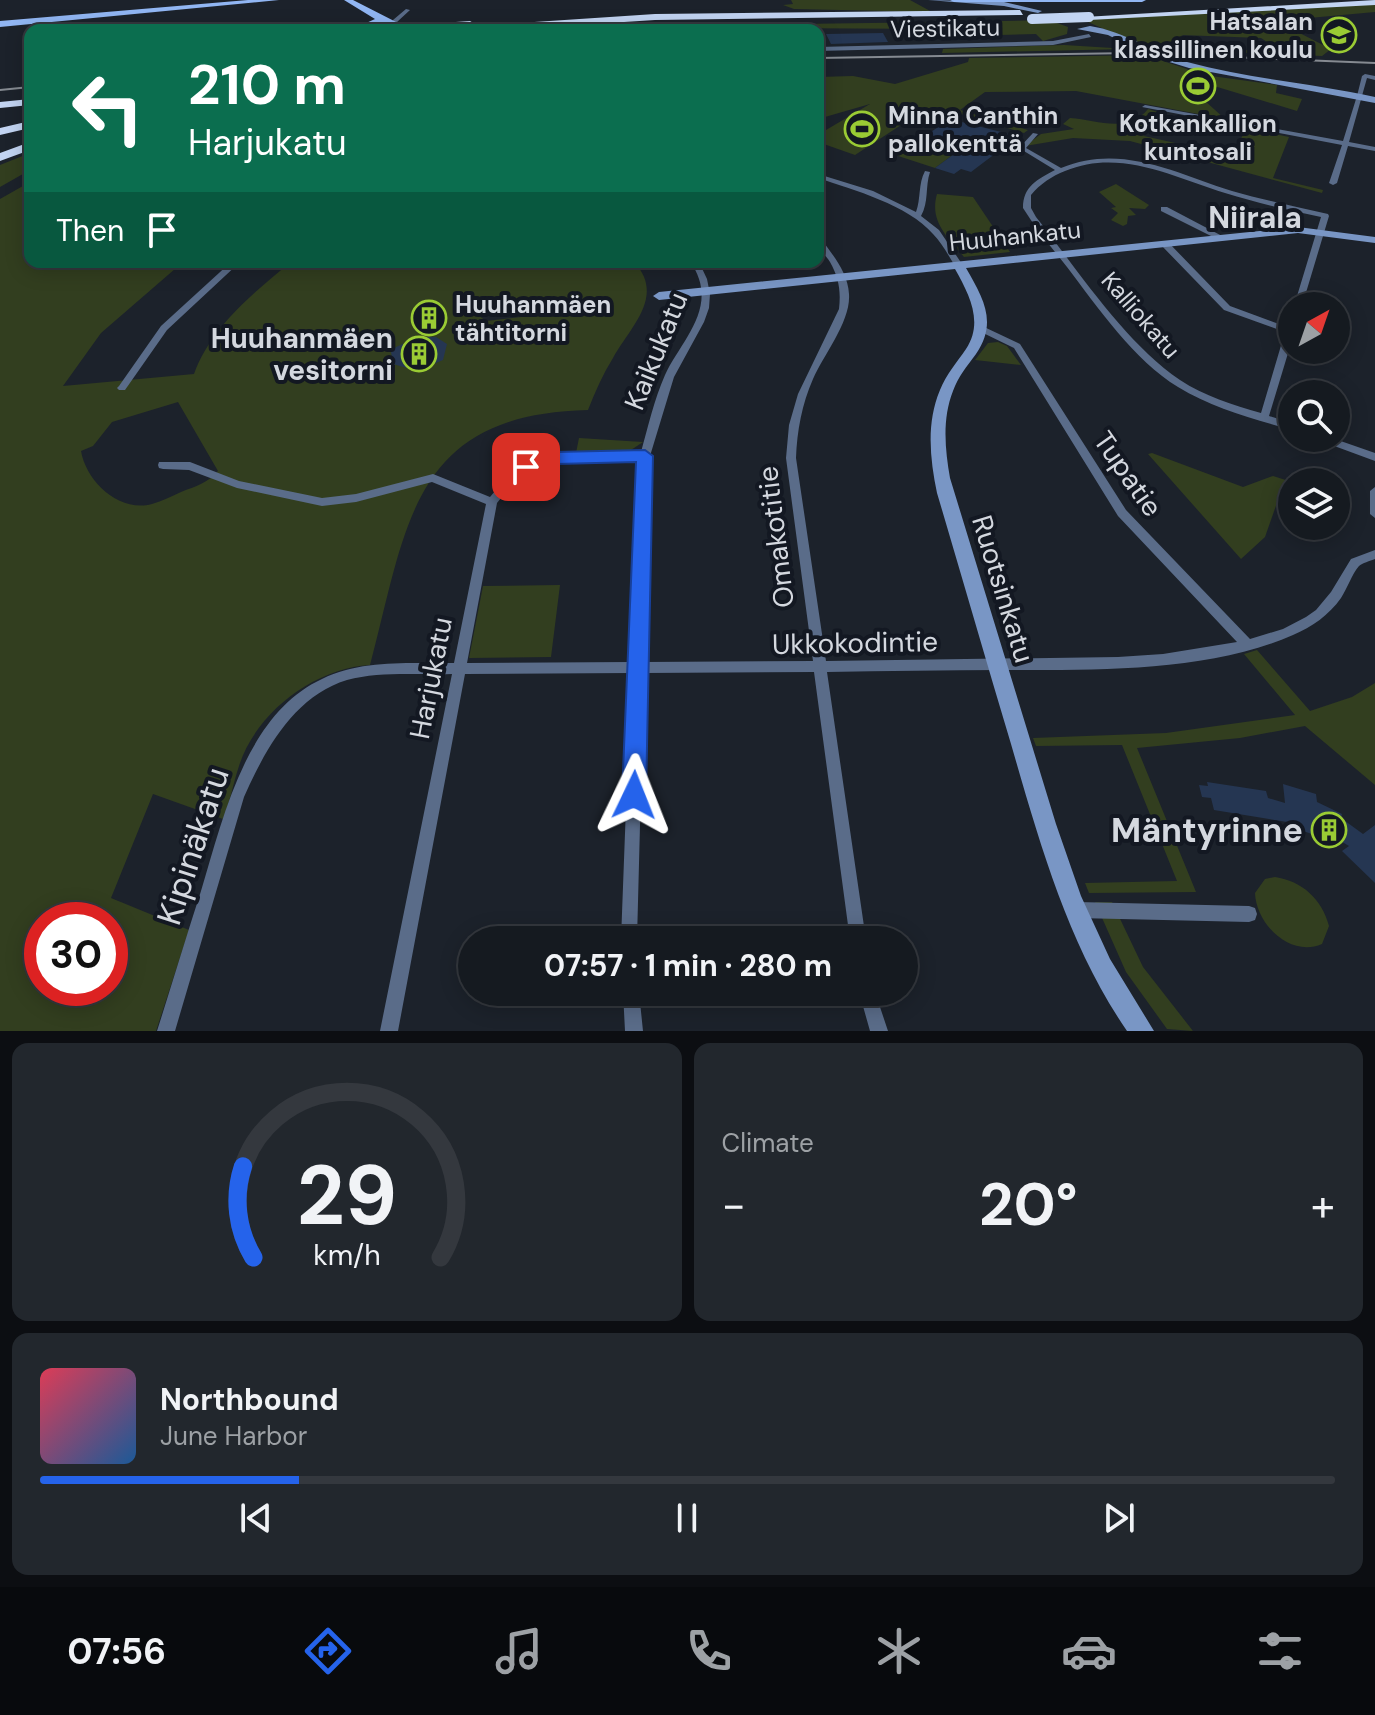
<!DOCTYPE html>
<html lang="en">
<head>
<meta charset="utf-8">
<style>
  body { margin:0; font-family:"DM Sans",sans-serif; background:#22272d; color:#f1f3f6; height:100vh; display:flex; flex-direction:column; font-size:30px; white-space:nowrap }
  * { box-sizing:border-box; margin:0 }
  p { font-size:26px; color:#9da1a5 }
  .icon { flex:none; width:44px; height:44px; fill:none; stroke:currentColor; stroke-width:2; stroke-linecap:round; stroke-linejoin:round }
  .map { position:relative; height:1031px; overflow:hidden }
  .details { display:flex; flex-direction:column; gap:12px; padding:12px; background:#0c0e12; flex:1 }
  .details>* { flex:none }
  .guide { position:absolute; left:24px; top:24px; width:800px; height:244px; border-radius:16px; box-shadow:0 4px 20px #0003,0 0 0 2px #34383e; background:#0b6e4f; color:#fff; overflow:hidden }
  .needle { width:52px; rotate:40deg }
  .tools { position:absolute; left:1278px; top:292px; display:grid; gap:16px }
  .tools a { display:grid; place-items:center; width:72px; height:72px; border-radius:50%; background:#151a20; box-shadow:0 4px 20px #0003,0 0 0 2px #34383e; font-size:40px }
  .speed { position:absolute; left:24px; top:902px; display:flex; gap:16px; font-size:40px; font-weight:700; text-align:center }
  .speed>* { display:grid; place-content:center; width:104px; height:104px; border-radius:50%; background:#151a20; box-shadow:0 4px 20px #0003,0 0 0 2px #34383e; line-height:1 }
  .speed .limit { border:12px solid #d22; background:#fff; color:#111 }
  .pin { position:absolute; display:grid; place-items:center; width:68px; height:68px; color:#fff; margin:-34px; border-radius:16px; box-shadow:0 4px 12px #0006 }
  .me { position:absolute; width:88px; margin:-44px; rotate:2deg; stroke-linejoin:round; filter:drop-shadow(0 0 6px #0008) }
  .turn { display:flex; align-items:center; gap:28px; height:168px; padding:0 32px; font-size:36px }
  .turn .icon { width:104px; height:104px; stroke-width:2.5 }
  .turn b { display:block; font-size:56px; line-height:68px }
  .then { display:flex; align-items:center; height:76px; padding:0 32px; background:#0003; gap:16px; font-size:30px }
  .big { font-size:60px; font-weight:700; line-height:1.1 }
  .details .tile { flex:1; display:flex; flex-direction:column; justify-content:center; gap:12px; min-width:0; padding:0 28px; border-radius:16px; background:#22272d }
  .details .dial { align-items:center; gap:0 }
  .dial svg { height:208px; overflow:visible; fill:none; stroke:#34383e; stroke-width:7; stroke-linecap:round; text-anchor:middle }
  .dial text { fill:#f1f3f6; stroke:none }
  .song { display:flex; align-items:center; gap:24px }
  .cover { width:96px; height:96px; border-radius:12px; background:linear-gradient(135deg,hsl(350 70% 55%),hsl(210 70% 35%)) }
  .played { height:8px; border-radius:4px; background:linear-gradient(90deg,#2563eb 20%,#34383e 20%) }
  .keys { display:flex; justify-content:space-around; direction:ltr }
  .heat { display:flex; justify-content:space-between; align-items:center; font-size:44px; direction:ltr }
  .details .tiles { flex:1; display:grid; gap:12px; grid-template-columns:1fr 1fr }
  .tile:last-child { grid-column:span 2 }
  .trip { position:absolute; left:458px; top:926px; width:460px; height:80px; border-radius:40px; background:#151a20; box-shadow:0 4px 20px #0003,0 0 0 2px #34383e; font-weight:700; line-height:80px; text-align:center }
  .tab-bar { display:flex; height:128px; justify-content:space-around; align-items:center; background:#080a0d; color:#9da1a5 }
  .tab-bar .icon { width:56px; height:56px }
  .tab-bar .active { color:#2563eb }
  .tab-bar b { font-size:36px; color:#f1f3f6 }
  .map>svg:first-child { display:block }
</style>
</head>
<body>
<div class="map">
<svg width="1375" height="1031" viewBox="0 0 1375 1031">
  <rect width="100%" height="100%" fill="#1c222b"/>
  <path fill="#323e1f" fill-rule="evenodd" d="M791,0H910L932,12L794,9L783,5L793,4Z
    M1375,3V12L1276,21L1331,49L1322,56L1150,49L1081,19ZM1181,35L1261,38L1281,51L1204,49L1203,45Z
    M1049,20L1068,27L1067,34L1043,41L1036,34L962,36L950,22Z
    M942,22L949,29L595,27Z
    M1064,45L1129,49L942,53L943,49Z
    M1145,55L1187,69L1195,78L1194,82L1205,84L1204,75L1277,85L1276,93L1302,99L1297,111L1214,86L1194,91L1225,119L1076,91L985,92L960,110L1028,130L1024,133L947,110L931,120L915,116L855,155L818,142V128L826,130L870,104L818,119V77L853,76L895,84L968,62L969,58Z
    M1148,109L1158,112L1144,136L1233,156L1246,128L1289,137L1273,178L1323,190L1322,193L1130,141L1073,138L1025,146L1041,134L1074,129L1063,124L1070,118C1097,120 1128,134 1148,109Z
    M923,133L961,145L965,146L935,168L892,154Z
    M30,153V170L0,187V165Z
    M30,182V262H183L101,333L63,386L194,374C211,327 253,293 291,262H634C666,296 630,327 613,358C603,374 595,392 588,410C411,414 407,526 370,665C315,668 256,712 239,766C233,784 230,802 223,819L153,794L111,898L189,930L156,1031H0V199ZM543,302L546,314L486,321L474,312ZM178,402L218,471C208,483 196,486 181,492C172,496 162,501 152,504C119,513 86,481 81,451L93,446L112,422ZM42,920H110V988H42Z
    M1116,184L1149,205L1145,209L1129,208L1136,215L1128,216L1127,224L1123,226L1111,220L1118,213L1111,208L1116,207L1099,192Z
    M937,194L973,197L1010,252L964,257C948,237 929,222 937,194Z
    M998,342L1007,346L1021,365L975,360L988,343Z
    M579,438L643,442L625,454L576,453Z
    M1152,453L1243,487L1273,476L1292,482V504L1278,500L1265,537L1241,559L1148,454Z
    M560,585L551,657L469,658L483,586Z
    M1257,650L1310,711L1352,697L1375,683V785L1305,726L1240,738L1137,748L1196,892L1089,893L1085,883L1177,881L1122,745L1036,746L1033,738L1166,733L1295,715L1244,654Z
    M1275,877C1302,881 1322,899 1329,926L1322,944C1290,958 1256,924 1255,893L1265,879Z
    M1095,902H1112L1143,967L1193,1031L1167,1029L1126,972Z"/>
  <path fill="#253652" d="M883,33L888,42L831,44L826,34Z
    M950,119L1009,134L995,144L1004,147L971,172L961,169L954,174L935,168L965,146L928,134Z
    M419,337H436L447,344L443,360L417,371L393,364L391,352L396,347Z
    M1207,782L1266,791L1268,798L1285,803L1283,784L1316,794L1317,802L1342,814L1341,818L1363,834L1375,825V883L1342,851L1349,846L1322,830L1321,837L1288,826L1287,822L1214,810L1211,798L1202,797L1199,785L1208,786Z"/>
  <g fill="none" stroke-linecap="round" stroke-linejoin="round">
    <path fill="#5a6c89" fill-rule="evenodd" d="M406,9L410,10L397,22H393V20Z
      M367,23L369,26L356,30H348Z
      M261,25L266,26L260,30H254Z
      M1089,34L1091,37L1053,45L818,51V47L1053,41Z
      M1365,74L1375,76V80L1367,78L1349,142L1375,147V151L1348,146L1337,183L1333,185L1329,183L1342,145L1142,107L1145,105L1343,141L1356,99L1358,97L1357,96L1362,76Z
      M1033,133L1038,134L1026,148L1061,168C1121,143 1175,173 1232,191C1264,200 1296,207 1328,214L1329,216L1302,306H1294L1321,217C1289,210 1257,203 1225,193C1173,177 1120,148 1065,171C1052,176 1040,184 1031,195V208L1036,217C1078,270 1124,342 1180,380C1204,396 1233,405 1261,413L1285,332L1224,310L1161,245V241H1167L1230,306L1287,327L1289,323L1292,322V340L1269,416L1292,423V430C1254,419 1212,408 1178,387C1134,360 1098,308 1067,267C1052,248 1036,229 1023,208C1023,186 1037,180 1055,170L1019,148Z
      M925,171L930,172C925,187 929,202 921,216L939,230L962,264L961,266H955C948,255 942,243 933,234C908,205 854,190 818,178V174L873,191L916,212C921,199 918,184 925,171Z
      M1161,207H1167L1224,237L1217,239L1161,211Z
      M818,239H821C833,255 848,273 849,294C851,321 824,354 813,379C802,404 797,431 796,458L826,661L1118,657L1163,654L1237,642L1118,516L1014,348L979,331L978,329L982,326L1020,344L1126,510L1250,639L1283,629L1306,617L1316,610L1331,592L1351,559L1375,550V559C1370,561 1362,563 1359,566C1352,574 1347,589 1341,598C1329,615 1312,627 1293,635C1208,672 1096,670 1004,670C945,670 886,671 827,672L866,940H850L814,672L644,673L637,940H621L631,673L465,674L398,1031H380L452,674C418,675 380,671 347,680C294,696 265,750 244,797L175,1031H157C172,984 186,937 201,891C223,818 246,714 322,679C363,659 410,664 454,663L486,504L432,482L356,502L322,506L237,488L189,470L163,469L159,468L158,465L159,462H190L239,481L322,498L356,494L433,474L490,497C531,446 582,452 641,452C648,427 654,400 665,375C679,345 711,315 699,279C697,273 694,267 691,262H699L707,279L710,294L709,308L704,322L674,377L650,456L645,662L813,661L786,458L789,425L798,394L839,309C841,291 839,278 830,262C825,254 818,250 818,239ZM581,460H640L632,662L467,663L497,503C521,472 542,464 581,460Z
      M231,262H240L167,330L125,390H119L117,388L119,386L161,326Z
      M1317,438H1332L1375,453V461L1318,440Z
      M1375,487V518L1370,514V491Z
      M1077,902L1249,906L1255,908L1257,914L1255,920L1249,922L1077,918L1071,916L1069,910L1071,904Z
      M623,992H639L643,1031H625Z
      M859,992H875L888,1031H870Z"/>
    <path fill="#7996c5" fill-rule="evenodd" d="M928,0L1004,2L1042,11L1038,13L1004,6Z
      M1090,26C1124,31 1154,53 1187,62C1249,79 1313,83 1375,97V103L1189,68L1150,56L1108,35L1077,29Z
      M1298,227L1375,237V243L1298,233L966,268C983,298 998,322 976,354C967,366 958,377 953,391C942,419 945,449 950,478L1056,824L1081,896L1110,959L1154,1031H1127C1068,945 1040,844 1011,744C986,661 962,577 937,493C930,459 926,423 940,390C946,375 957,362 966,349C984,322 969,294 955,269L659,300L653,296L659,292Z"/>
    <path fill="#91b6f3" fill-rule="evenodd" d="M248,0H279L0,27V21Z
      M344,0H353L400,24L386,30L364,28V24L375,19ZM383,22L388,24L375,25Z
      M950,0H1146L1142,2H954Z"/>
    <path fill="#c2d4f2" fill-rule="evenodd" d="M1375,0V5L1089,20L1084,17Z
      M1020,10L1023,15L655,20L502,30H408L390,25L395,22L413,25L470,21L475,24L472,26L655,14Z
      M30,99V105L0,108V102Z
      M30,121V128L0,135V128Z
      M30,142V150L0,161V153Z"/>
    <path stroke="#858a91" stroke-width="2" d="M818,58L1134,53L1375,63
      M0,90L30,87"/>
    <path stroke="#c2d4f2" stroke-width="10" d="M1032,19L1089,17"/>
  </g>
  <path fill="#2563eb" stroke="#184099" stroke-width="2" d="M645,450L653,456L646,795L642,804L634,807L626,804L622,795L636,462L556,464L526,473L517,467L520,463L555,452Z"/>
  <defs>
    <g id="school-ring" transform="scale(1.8)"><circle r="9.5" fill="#131822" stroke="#9acb34" stroke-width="1.5"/><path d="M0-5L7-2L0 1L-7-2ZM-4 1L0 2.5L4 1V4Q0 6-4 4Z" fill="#9acb34"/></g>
    <g id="stadium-ring" transform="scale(1.8)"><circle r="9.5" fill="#131822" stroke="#9acb34" stroke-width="1.5"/><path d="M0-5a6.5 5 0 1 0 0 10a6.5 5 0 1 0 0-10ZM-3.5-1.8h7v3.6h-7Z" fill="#9acb34"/></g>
    <g id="building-ring" transform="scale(1.8)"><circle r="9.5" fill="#131822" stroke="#9acb34" stroke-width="1.5"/><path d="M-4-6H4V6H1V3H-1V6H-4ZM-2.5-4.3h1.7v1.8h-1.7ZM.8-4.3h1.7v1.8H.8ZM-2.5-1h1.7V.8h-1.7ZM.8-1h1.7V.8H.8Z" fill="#9acb34"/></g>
  </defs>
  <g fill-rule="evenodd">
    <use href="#school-ring" x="1339" y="35"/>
    <use href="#stadium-ring" x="1198" y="86"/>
    <use href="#stadium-ring" x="862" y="129"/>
    <use href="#building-ring" x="429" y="318"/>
    <use href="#building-ring" x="419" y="354"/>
    <use href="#building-ring" x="1329" y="830"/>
  </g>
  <g text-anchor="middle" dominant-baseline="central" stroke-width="8" stroke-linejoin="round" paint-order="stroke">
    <g font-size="24" font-weight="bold" fill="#d4d8df" stroke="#131822" text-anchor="start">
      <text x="1313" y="21" text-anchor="end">Hatsalan<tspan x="1313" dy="28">klassillinen koulu</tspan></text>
      <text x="888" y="115">Minna Canthin<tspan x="888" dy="28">pallokenttä</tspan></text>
      <text x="1198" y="123" text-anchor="middle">Kotkankallion<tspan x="1198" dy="28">kuntosali</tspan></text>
      <text x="455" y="304">Huuhanmäen<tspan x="455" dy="28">tähtitorni</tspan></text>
    </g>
    <g font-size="24" fill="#d4d8df" stroke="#131822">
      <text transform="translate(945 28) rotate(-1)">Viestikatu</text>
      <text transform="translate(1015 236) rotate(-6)">Huuhankatu</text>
      <text transform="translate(1141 315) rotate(49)">Kalliokatu</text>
    </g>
    <g font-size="28" font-weight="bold" fill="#d4d8df" stroke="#131822" text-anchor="end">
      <text x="393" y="338">Huuhanmäen<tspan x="393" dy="32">vesitorni</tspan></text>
    </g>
    <g font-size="28" fill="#d4d8df" stroke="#131822">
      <text transform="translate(656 351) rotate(-68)">Kaikukatu</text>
      <text transform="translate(1128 474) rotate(55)">Tupatie</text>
      <text transform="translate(776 537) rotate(-97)">Omakotitie</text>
      <text transform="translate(1003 589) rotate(73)">Ruotsinkatu</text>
      <text transform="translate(855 643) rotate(-1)">Ukkokodintie</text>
      <text transform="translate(431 678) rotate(-79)">Harjukatu</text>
    </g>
    <g font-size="30" font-weight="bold" fill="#d4d8df" stroke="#131822">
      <text x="1255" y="217">Niirala</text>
    </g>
    <g font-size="34" font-weight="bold" fill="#d4d8df" stroke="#131822" text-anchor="end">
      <text x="1303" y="830">Mäntyrinne</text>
    </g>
    <g font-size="34" fill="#d4d8df" stroke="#131822">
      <text transform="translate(193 846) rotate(-72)">Kipinäkatu</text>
    </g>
  </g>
</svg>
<div class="tools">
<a><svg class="needle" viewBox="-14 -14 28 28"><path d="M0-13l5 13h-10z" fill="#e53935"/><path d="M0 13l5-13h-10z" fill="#9da1a5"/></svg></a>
<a><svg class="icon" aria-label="search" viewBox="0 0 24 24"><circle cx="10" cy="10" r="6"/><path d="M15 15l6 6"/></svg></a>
<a><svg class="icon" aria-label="layers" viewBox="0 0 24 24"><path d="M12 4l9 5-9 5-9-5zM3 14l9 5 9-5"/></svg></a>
</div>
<div class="speed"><div class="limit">30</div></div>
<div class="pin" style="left:526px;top:467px;background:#d93025"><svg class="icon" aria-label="arrive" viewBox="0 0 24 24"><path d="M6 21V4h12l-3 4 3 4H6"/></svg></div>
<svg class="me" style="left:634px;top:795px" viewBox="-20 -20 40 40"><path d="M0-17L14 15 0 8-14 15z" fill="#2563eb" stroke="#fff" stroke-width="4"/></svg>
<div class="trip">07:57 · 1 min · 280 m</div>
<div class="guide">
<div class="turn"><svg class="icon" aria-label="left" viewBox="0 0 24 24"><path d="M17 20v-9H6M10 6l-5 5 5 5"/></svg><div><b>210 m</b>Harjukatu</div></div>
<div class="then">Then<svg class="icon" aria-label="arrive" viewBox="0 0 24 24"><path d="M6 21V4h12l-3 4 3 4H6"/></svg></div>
</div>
</div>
<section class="details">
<div class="tiles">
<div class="tile dial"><svg viewBox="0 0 100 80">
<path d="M14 69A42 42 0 1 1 86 69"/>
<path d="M14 69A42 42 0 0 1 10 34" stroke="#2563eb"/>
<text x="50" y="56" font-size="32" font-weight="700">29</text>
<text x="50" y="72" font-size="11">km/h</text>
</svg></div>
<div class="tile"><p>Climate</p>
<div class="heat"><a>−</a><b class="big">20°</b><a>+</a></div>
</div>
<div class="tile">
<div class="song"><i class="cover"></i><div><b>Northbound</b><p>June Harbor</p></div></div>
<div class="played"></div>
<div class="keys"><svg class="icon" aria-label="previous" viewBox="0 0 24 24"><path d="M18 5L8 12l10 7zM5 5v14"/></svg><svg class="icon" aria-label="pause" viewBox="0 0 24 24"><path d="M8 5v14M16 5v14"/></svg><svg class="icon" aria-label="next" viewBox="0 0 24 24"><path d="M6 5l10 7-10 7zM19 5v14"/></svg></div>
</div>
</div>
</section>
<nav class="tab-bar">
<b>07:56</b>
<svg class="icon active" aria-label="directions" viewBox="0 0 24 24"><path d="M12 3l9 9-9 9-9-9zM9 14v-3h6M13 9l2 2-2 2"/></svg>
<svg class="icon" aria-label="music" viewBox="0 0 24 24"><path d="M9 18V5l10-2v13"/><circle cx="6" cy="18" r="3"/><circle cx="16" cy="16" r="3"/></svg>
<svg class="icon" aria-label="phone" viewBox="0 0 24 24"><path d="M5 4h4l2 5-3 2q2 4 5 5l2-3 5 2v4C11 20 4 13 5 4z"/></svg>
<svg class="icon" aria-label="climate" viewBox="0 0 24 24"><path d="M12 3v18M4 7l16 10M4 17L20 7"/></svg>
<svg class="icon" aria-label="car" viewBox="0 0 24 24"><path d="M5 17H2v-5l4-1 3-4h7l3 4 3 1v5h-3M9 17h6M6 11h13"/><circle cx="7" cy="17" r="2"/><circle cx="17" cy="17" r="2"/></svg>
<svg class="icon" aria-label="filters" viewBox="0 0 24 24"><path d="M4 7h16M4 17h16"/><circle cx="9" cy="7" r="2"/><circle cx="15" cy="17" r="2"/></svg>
</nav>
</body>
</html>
